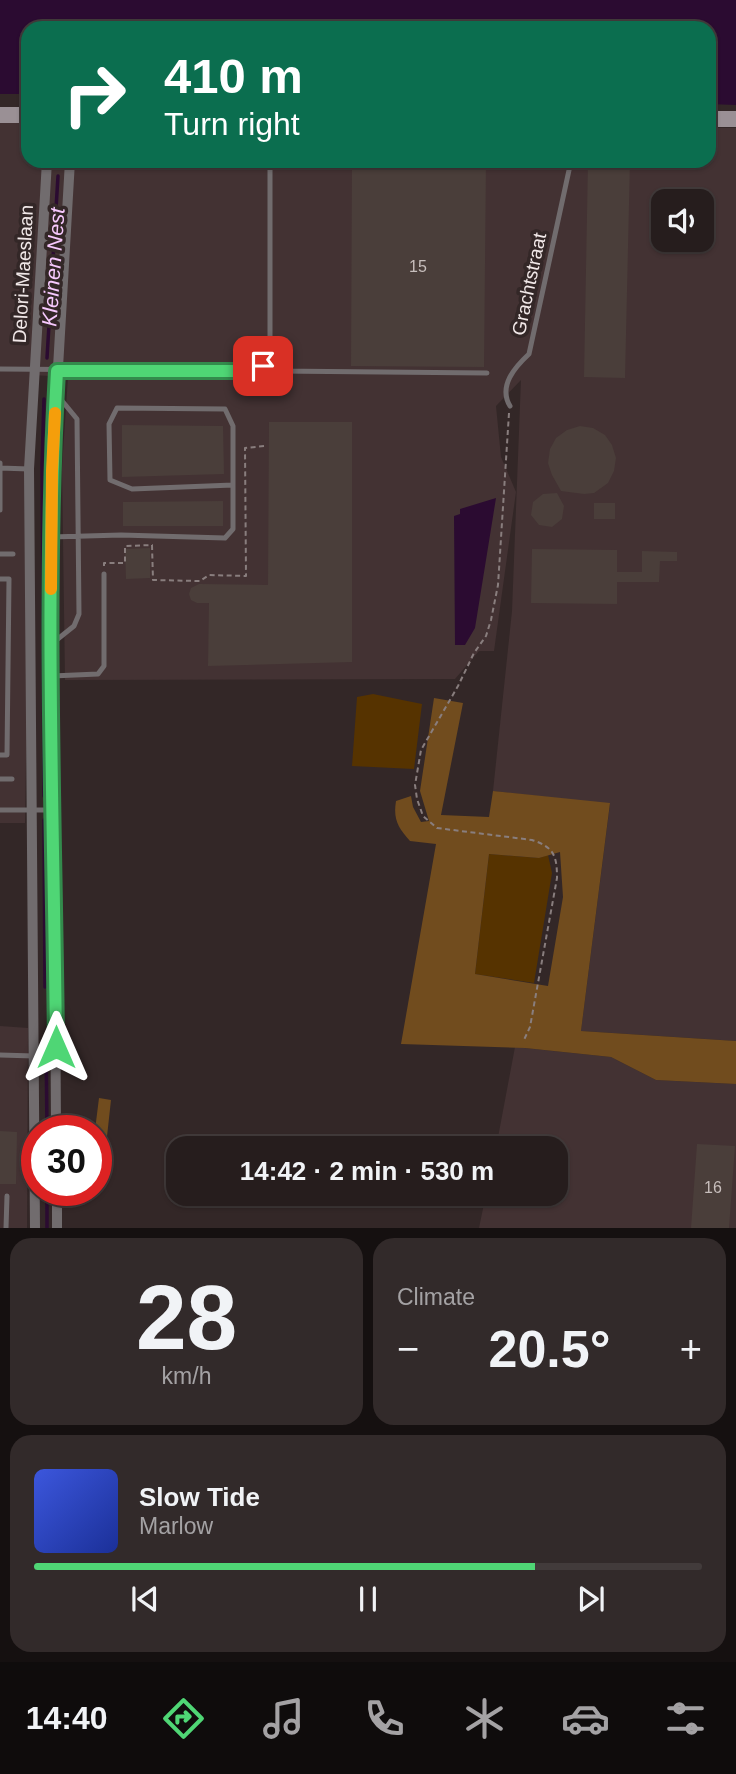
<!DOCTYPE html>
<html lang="en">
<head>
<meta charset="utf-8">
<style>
  body { margin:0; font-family:Helvetica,sans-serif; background:#322a2a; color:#f1f3f6; height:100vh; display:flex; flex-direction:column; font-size:26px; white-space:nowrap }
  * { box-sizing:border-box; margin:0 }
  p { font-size:23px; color:#a4a2a4 }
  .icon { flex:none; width:38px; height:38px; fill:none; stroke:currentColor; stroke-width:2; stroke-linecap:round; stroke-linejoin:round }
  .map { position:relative; height:1228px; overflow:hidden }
  .details { display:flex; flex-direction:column; gap:10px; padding:10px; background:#151010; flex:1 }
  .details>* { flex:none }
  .hud { position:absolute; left:21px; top:21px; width:695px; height:147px; border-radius:21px; box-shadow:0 2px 5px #0004,0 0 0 2px #423b3b; background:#0b6e4f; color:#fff; overflow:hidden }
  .tools { position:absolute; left:651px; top:189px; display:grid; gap:14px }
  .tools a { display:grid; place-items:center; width:63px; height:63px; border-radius:14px; background:#261d1d; box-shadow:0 2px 5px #0004,0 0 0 2px #423b3b; font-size:35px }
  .speed { position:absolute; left:21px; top:1115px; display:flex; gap:14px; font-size:35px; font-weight:700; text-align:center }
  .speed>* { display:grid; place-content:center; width:91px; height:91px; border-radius:50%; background:#261d1d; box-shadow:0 2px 5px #0004,0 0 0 2px #423b3b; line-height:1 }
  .speed .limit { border:10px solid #d22; background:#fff; color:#111 }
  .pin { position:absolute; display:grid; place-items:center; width:60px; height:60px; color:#fff; margin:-30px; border-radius:14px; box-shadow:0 4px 10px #0006 }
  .me { position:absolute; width:77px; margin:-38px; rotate:0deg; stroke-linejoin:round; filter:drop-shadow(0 0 5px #0008) }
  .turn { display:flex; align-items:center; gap:24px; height:147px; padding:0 28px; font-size:32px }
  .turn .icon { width:91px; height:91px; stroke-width:2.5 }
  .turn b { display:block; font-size:49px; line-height:60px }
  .big { font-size:52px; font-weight:600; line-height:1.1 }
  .details .widget { flex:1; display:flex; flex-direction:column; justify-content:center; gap:10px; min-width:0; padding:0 24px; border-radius:21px; background:#322a2a }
  .details .dial { align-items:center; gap:0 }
  .dial b { font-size:91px; line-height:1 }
  .song { display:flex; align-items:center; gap:21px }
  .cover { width:84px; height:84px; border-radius:10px; background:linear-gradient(135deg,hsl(230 70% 55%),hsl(230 70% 35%)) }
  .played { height:7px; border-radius:4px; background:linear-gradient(90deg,#4fd675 75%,#423b3b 75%) }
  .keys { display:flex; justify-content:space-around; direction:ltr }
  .heat { display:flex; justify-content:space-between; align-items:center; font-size:38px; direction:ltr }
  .details .tiles { flex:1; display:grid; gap:10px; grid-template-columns:1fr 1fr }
  .widget:last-child { grid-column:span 2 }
  .trip { position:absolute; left:166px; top:1136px; width:402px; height:70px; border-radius:21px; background:#261d1d; box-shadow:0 2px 5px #0004,0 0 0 2px #423b3b; font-weight:600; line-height:70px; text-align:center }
  .menu { display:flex; height:112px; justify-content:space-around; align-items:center; background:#0f0c0c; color:#a4a2a4 }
  .menu .icon { width:49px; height:49px }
  .menu .on { color:#4fd675 }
  .menu b { font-size:32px; color:#f1f3f6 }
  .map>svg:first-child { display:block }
</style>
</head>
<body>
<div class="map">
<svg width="736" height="1228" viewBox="0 0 736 1228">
  <rect width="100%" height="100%" fill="#332727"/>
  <path fill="#433233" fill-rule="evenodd" d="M0,123H28V161H709V128H736V1041L581,1031L610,804L493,791L512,611L521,380L496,406L501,457L516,492L494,651H479L455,679L65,680L62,468L68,377L32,375L25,823H0ZM663,201H702V240H663Z
    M0,1026L28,1028L27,1228H0Z
    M515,1047L611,1057L656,1080L736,1084V1228H479L486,1194H556V1148H496Z"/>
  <path fill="#563300" d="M373,694L422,704L414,769L352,766L357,697Z
    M489,854L539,858L548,855L552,873L534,983L475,974Z"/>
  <path fill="#714c1e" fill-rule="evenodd" d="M434,698L463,703L441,815L489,817L493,791L610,803L581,1031L736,1041V1084L656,1080L611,1057L525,1048L401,1044L436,844L410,841C398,828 393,819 396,801L411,796L413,807L421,822L429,821L420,791ZM560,852L563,897L548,986L475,974L489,854L539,858Z
    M99,1098L111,1100L101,1191L93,1190H96L95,1130Z"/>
  <path fill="#2b0b31" d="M0,0H736V105L709,104V28H28V94H0Z
    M496,498L475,628L465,645H455L454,516L460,514V509Z"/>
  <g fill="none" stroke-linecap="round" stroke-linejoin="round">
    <path stroke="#2b0b31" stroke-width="3.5" d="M47,358L58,176
      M44,796L42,464L44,399
      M44,820L45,987
      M46,1038L47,1130
      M47,1190V1228"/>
  </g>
  <path fill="#4a3e3a" d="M352,161H486L484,367L351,366Z
    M588,161H630L625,378L584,377Z
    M269,422H352V662L208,666L209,603H197L191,600L189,594L191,588L199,584L268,585Z
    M122,425L223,426L224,474L122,477Z
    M580,426L593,428L605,435L612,445L616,458L614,471L608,483L594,493L584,494L561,491L552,475L548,463L550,449L556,438L567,430Z
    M557,493L564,506L562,519L552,527L539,525L531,515L533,502L543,494Z
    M223,501V526H123V502Z
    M594,503H615V519H594Z
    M150,548V578L126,579L125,549Z
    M532,549L617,550V572H642V551L677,552V561H660L659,582H617V604L531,603Z
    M0,1131L17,1132L16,1184H0Z
    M697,1144L735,1146L729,1228H691Z"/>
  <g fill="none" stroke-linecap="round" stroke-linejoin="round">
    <path stroke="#897e7e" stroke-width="2" stroke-dasharray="5 3.5" stroke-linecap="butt" d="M509,413L498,585L491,620L486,636L474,653L458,686L421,750L415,785L417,799L423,816L437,828L532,840C554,847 557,856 557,878L530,1027L523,1042
      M104,566V563H125V546L152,545L153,580L200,581L209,575L246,576L245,448L264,446"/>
    <path stroke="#716c6e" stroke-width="5" d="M263,366L270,353V161
      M0,369L251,371L263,366L276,371L487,373
      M510,406C498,386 515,367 529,354L571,161
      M0,463V510
      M0,468L29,469
      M51,537L121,535L225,538L233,529V426L225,409L117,408L109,424L110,480L132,489L233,485
      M0,554H13
      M0,579H9L7,755H0
      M54,642L74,626L79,614L77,419L63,402L56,400
      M52,676L98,674L104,666V574
      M0,779H12
      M0,810H53
      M0,1055L34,1056
      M6,1228L7,1196"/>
    <path stroke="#716c6e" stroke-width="10" d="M56,1130L52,471L70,161
      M57,1190V1228
      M35,1228L29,469L47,161"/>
    <path stroke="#9a9095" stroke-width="16" d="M0,115H28
      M709,119H736"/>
  </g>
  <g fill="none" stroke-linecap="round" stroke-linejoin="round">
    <g stroke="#338b4c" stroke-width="18">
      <path id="route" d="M56,1047C54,822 44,596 57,371H251L263,366"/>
    </g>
    <use href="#route" stroke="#4fd675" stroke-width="12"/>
    <path stroke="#f59e0b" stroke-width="12" d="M51,589L52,471L55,413"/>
  </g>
  <g text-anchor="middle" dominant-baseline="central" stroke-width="7" stroke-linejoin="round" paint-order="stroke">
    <g font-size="16" fill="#c7bebc">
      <text x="418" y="266">15</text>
      <text x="713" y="1187">16</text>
    </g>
    <g font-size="19" fill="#f1e8e8" stroke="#332727">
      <text transform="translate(23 274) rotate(-87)">Delori-Maeslaan</text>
      <text transform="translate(529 284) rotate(-78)">Grachtstraat</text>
    </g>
    <g font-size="21" font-style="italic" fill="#f7c9fe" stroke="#332727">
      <text transform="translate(53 267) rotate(-86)">Kleinen Nest</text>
    </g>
  </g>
</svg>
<div class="tools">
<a><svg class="icon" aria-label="sound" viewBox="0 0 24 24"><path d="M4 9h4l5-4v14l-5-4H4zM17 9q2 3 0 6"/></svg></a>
</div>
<div class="speed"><div class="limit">30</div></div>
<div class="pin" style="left:263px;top:366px;background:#d93025"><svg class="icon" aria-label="arrive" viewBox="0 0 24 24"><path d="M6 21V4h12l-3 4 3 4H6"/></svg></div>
<svg class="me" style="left:56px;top:1047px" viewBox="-20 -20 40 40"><path d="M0-17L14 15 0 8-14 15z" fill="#4fd675" stroke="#fff" stroke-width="4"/></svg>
<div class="trip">14:42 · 2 min · 530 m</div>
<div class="hud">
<div class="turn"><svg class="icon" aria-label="right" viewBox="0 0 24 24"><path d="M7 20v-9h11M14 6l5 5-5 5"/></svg><div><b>410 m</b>Turn right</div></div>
</div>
</div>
<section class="details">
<div class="tiles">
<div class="widget dial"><b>28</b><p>km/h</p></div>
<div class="widget"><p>Climate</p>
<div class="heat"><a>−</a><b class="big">20.5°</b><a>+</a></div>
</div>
<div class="widget">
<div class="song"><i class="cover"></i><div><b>Slow Tide</b><p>Marlow</p></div></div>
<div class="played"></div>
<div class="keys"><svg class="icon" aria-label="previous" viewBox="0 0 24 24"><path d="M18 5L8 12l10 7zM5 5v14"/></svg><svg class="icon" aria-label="pause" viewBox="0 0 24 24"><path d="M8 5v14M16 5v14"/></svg><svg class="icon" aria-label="next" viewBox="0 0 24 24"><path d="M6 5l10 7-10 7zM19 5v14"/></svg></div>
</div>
</div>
</section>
<nav class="menu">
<b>14:40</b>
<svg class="icon on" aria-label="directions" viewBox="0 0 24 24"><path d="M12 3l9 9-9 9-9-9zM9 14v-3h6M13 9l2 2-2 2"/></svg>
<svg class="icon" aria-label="music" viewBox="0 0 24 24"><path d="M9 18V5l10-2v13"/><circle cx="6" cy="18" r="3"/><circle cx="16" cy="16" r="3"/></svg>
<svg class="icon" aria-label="phone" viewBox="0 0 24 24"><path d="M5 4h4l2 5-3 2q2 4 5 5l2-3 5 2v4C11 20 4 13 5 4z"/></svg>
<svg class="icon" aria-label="climate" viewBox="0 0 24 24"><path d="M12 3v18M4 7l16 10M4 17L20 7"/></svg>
<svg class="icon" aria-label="car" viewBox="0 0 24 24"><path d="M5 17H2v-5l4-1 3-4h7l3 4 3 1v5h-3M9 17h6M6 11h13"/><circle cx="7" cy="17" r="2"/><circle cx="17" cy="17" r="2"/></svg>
<svg class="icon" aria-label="filters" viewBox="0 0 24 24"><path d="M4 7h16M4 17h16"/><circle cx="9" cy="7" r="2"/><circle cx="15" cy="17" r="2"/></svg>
</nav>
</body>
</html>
